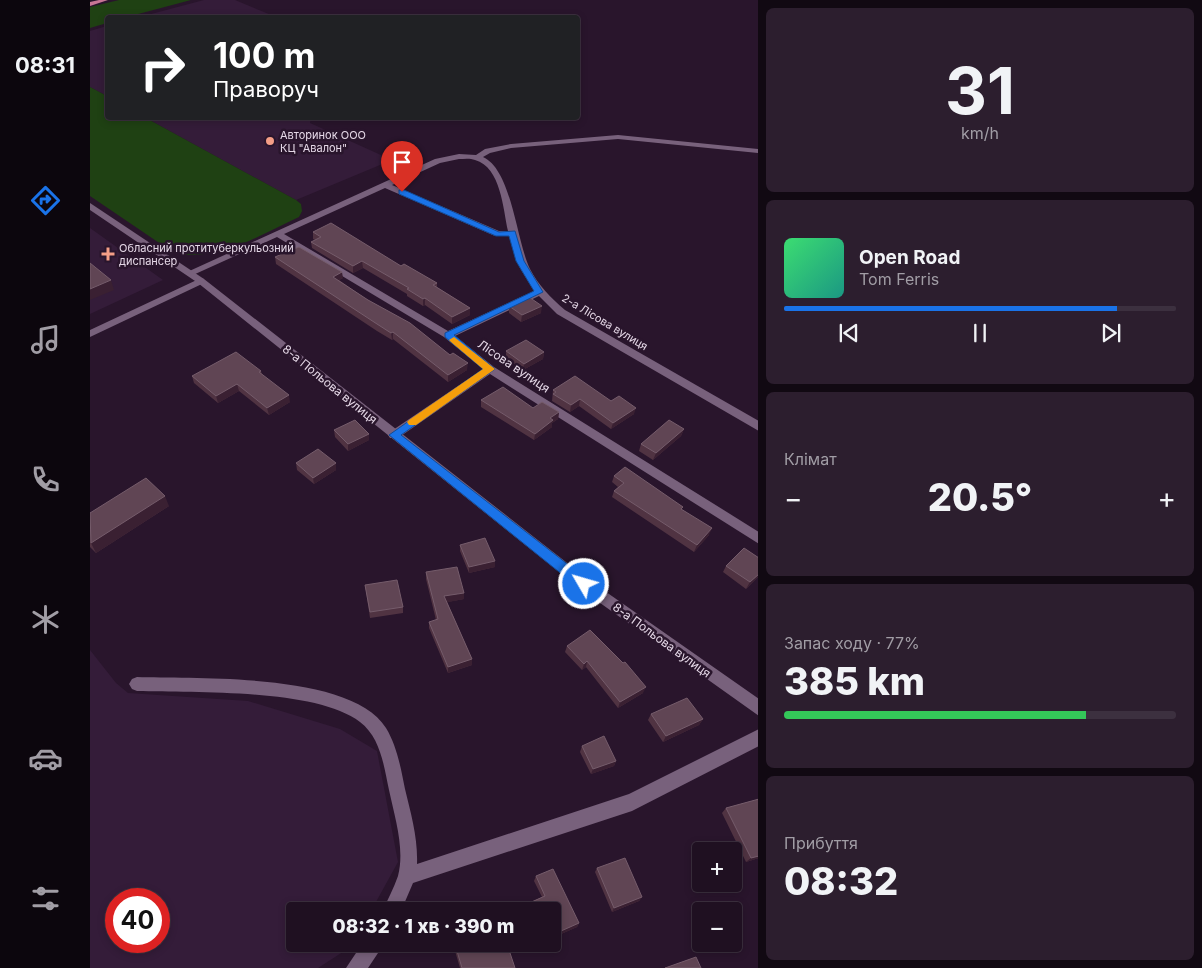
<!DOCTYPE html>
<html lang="uk">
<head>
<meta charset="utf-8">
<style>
  body { margin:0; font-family:Inter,sans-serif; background:#2c1e2e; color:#f1f3f6; height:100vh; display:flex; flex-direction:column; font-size:19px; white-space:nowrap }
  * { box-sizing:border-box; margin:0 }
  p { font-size:16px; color:#a19da5 }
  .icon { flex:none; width:28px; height:28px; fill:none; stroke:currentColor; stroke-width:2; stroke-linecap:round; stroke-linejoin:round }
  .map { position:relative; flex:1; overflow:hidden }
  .sheet { display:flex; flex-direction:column; gap:8px; padding:8px; background:#110912; width:444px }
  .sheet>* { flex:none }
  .top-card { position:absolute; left:15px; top:15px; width:475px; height:105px; border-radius:5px; box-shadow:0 2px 8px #0003,0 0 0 1px #3c303f; background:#202124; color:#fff; overflow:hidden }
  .fabs { position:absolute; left:602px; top:842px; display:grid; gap:10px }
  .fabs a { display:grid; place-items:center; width:50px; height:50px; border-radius:5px; background:#1f1021; box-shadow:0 2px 8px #0003,0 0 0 1px #3c303f; font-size:25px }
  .speed { position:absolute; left:15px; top:888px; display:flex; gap:10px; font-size:25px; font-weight:700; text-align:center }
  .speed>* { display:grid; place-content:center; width:65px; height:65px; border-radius:50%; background:#1f1021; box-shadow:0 2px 8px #0003,0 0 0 1px #3c303f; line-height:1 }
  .speed .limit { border:8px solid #d22; background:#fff; color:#111 }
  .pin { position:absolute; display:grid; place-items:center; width:42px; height:42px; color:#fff; margin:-51px -21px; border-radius:50% 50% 50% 0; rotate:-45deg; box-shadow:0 0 5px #0007 }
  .pin .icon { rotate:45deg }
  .me { position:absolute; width:55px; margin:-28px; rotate:308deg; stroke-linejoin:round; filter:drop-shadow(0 0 4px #0008) }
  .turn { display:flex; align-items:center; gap:18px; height:105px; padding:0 25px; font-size:22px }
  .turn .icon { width:65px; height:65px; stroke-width:2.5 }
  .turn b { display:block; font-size:35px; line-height:42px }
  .big { font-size:38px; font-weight:800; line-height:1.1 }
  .sheet .widget { flex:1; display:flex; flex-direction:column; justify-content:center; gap:8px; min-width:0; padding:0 18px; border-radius:8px; background:#2c1e2e }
  .sheet .dial { align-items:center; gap:0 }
  .dial b { font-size:65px; line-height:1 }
  .song { display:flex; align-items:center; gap:15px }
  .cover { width:60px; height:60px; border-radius:8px; background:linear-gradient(135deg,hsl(140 70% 55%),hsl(170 70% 35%)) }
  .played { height:5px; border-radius:2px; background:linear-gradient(90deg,#1a73e8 85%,#3c303f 85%) }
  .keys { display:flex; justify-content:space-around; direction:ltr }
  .heat { display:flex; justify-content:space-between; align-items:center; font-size:28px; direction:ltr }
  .charge { height:8px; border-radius:4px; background:linear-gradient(90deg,#34c759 77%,#3c303f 0) }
  .trip { position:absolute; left:196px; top:902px; width:275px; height:50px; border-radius:5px; background:#1f1021; box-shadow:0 2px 8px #0003,0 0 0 1px #3c303f; font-weight:800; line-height:50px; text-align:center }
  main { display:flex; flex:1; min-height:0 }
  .menu { display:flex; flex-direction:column; width:90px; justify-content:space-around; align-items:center; background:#0c060d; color:#a19da5 }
  .menu .icon { width:35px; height:35px }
  .menu .selected { color:#1a73e8 }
  .menu b { font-size:22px; color:#f1f3f6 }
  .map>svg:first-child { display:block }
</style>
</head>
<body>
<main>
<nav class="menu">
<b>08:31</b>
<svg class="icon selected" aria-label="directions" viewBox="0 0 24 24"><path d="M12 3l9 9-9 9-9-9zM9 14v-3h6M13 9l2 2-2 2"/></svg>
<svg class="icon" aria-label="music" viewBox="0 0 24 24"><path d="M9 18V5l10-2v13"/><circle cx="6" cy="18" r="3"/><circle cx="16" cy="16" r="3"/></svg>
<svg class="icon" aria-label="phone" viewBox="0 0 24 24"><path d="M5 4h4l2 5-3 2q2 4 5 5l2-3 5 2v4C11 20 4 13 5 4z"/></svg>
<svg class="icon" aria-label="climate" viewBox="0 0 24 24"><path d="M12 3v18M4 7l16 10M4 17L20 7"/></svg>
<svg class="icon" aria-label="car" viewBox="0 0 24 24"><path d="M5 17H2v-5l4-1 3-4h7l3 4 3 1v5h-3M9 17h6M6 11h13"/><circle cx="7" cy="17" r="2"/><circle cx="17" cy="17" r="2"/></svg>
<svg class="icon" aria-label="filters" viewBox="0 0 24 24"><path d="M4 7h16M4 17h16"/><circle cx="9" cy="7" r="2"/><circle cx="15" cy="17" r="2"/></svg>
</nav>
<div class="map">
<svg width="669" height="968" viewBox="0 0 669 968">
  <rect width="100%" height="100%" fill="#29152c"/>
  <path fill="#341c39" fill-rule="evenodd" d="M114,0H145L186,17H50Z
    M17,26V96L0,87V31Z
    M56,118H221L220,123L302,160L206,200Z
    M0,228L73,280L0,314Z
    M0,650L26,683L38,693L158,701L250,729L287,751L308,862L281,911H205V944H263L262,946L228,968H0ZM26,899H69V941H26Z"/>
  <path fill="#1f4113" d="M29,0H101L37,17L18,18L17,23L0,28V7Z
    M0,87L17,96L18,118H56L206,200L211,204L212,211L209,217C170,235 128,262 84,253L0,196Z"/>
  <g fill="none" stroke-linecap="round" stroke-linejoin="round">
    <path fill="#78617c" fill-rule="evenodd" d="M528,135L669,149V153L528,139L421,148L400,153L393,157C422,170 426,240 440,269C448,285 461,298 475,310L669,421V431L467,314L449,296L365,336L404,367L669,532V544L400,374L308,438H300L298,435L300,432L393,369L354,337L187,237L103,275L100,276L95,273L345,159L369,154L386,155L395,149L421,144ZM369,159C374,159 380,158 385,160C411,167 413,209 418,231H409L302,185L350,163ZM295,188L405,236H419L430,268L444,291L358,331L194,234Z
      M111,278L114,279V283L0,337V330Z
      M47,677C106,679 262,672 296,728C307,746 311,769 315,789C321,814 328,838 327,864L539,794L669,729V746L542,811L323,883L311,911H293C297,900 304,888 308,876C315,849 305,818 299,790C294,767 291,738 270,722C225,688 104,693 47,691L42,689L39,684L42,679Z
      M272,944H294L278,968H256Z"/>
    <path fill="#78617c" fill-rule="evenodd" d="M0,203L114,279L499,580L669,699V716L489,588L108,283L0,210Z"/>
    <path fill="#c87595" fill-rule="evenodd" d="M9,0H18L0,6V2Z"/>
  </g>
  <path fill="#503342" d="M223,232L311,266L347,283V287L380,308V315L362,324L335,305L333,306L317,296V294L273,268L263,273L222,248L221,242L225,240L223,239Z
    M185,257L253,278L249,280L377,370L358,382L303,339L302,340L287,331L186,264Z
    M419,306L451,313L431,322L419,313Z
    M416,351L454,352L453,359L433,370L416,358Z
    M171,371L172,375L200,402L179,415L149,391L128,403L104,383L102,376Z
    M463,390L521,401L544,414L521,429L489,406L480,412L462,401Z
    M391,400L469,412L468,419L462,423V427L444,440L391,407Z
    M594,429L591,436L563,460L549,451L551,444Z
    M244,430L279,434V440L258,451L245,437Z
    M206,463L246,470L224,484L207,470Z
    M524,476L592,510L619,535L604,552L522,497L524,491L528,487L522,482Z
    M79,506L6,553L0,547V513Z
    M370,545L405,567L379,573L370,551Z
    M669,558V576L656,589L633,572L636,566Z
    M336,572L374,599L357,602L382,659V665L358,673L339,628V622L346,620L336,579Z
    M275,585L313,607V613L280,618Z
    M477,646L553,693L528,708L496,667L492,670L475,652Z
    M561,714L613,719L609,725L573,742L558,720Z
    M492,746L526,761L524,766L501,774L490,752Z
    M669,799V858L656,862L632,813L636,808Z
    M507,868L552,897L549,901L522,912L505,872Z
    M446,876L489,923L487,927L462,938V911H437L436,908L437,904L452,897L444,881Z
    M363,944H417L425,968H370Z"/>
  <path fill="#3a2032" d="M272,261L273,268L263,273V266Z
    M252,272L253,278L243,283V277Z
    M21,280L24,290L0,300V289Z
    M335,298V305L333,306V299Z
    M452,306L451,313L431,322L432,315Z
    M380,308V315L362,324V317Z
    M303,332V339L302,340L301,333Z
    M454,352L453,359L433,370L434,364Z
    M378,363L377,370L358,382V375Z
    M147,384L149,391L128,403L126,396Z
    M199,395L200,402L179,415L177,408Z
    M490,399L489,406L480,412L481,405Z
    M546,408L544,414L521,429L523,423Z
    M469,412L468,419L462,423V427L444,440L445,434L460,418Z
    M594,429L591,436L563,460L566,453Z
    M279,434V440L258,451V444Z
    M246,463V470L224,484L223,478Z
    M75,496L79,506L6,553L1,543Z
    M622,528L619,535L604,552L607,545Z
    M405,561V567L379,573V567Z
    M669,574V576L656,589L660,582Z
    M374,593V599L354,603V596Z
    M382,659V665L358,673V667Z
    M497,661L496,667L492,670L494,664Z
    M556,687L553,693L528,708L530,702Z
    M613,719L609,725L573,742L576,736Z
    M526,761L524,766L501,774L503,769Z
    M669,856V858L656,862L661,858Z
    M552,897L549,901L522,912L524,908Z
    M489,923L487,927L462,938V935Z"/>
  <path fill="#604554" stroke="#755c6b" d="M241,223L311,266L314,264L347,283L343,285L380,308L362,317L335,298L333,299L317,289L319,288L272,261L263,266L221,242L231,237L223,232Z
    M209,247L252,272L243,277L278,300L320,323L360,355L363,353L378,363L358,375L303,332L301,333L287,324L185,257Z
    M0,263L21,280L0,289Z
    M439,297L452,306L432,315L419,306Z
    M436,340L454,352L434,364L416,351Z
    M146,352L171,371L169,372L199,395L177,408L147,384L126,396L102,376Z
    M485,376L521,401L529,396L546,408L523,423L490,399L481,405L463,394L466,392L463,390Z
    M413,387L443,408L452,402L469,412L460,418L463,420L445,434L391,400Z
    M265,420L279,434L258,444L244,430Z
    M579,420L594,429L566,453L551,444Z
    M228,449L246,463L223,478L206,463Z
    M535,467L593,507L591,509L622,528L607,545L524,491L534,483L524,476Z
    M56,478L75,496L1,543L0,513Z
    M395,538L405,561L379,567L370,545Z
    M654,548L669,558V574L660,582L636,566Z
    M367,567L374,593L354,596L382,659L358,667L339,622L348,619L336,572Z
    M307,580L313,607L280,612L275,585Z
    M500,630L533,663L535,662L556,687L530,702L497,661L494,664L477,646Z
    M597,698L613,719L576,736L561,714Z
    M514,736L526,761L503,769L492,746Z
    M669,799V856L661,858L636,808Z
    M535,858L552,897L524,908L507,868Z
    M463,869L489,923L462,935V911H440L437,904L455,896L446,876Z
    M365,944H417L425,968H372Z
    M606,957L611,968H575Z"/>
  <path fill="#1a73e8" stroke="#114b97" d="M309,190H314L409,232L425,231L434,261L453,292L364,335L405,369L311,435L498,580L500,584L498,588L494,589L489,588L299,435L393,369L355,337V333L444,291L426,261L419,236H406L309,194Z"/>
  <path fill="#f59e0b" d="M364,337L405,369L326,425H319L317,422L319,420L393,369L361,342L359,340Z"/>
  <g fill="#f49e87" stroke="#29152c" stroke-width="2">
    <circle cx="180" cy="141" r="5"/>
    <path d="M15.5 246.5h5v5h5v5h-5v5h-5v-5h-5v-5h5z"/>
  </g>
  <g text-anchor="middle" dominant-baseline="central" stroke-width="5" stroke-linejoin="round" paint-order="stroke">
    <g font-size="11" fill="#e5d8e7" stroke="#29152c" text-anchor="start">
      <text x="190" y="135">Авторинок ООО<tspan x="190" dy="13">КЦ "Авалон"</tspan></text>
      <text x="29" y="248">Обласний протитуберкульозний<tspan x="29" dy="13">диспансер</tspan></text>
    </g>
    <g font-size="11" fill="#e5d8e7" stroke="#29152c">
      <text transform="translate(515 322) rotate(31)">2-а Лісова вулиця</text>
    </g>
    <g font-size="12" fill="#e5d8e7" stroke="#29152c">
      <text transform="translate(424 366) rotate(34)">Лісова вулиця</text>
      <text transform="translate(240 384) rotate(39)">8-а Польова вулиця</text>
      <text transform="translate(572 640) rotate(36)">8-а Польова вулиця</text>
    </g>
  </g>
</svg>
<div class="fabs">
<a>+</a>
<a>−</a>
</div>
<div class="speed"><div class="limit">40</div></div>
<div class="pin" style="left:312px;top:192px;background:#d93025"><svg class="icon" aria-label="arrive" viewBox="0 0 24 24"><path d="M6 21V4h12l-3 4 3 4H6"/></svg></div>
<svg class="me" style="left:494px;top:584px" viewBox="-20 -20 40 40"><circle r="17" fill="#1a73e8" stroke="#fff" stroke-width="3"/><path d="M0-11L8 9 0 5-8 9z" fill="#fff"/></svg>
<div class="trip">08:32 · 1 хв · 390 m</div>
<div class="top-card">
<div class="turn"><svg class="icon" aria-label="right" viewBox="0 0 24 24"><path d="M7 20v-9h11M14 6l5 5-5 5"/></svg><div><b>100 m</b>Праворуч</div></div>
</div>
</div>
<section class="sheet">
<div class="widget dial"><b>31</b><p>km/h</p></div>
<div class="widget">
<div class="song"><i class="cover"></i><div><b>Open Road</b><p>Tom Ferris</p></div></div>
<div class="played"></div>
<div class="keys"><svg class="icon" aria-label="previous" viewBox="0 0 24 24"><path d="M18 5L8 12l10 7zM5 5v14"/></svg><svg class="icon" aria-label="pause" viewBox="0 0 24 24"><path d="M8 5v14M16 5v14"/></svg><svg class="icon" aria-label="next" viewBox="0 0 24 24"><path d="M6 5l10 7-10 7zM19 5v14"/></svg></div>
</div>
<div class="widget"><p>Клімат</p>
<div class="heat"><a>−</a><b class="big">20.5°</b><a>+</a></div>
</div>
<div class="widget"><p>Запас ходу · 77%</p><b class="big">385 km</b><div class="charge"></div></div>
<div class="widget"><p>Прибуття</p><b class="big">08:32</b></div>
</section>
</main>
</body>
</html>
